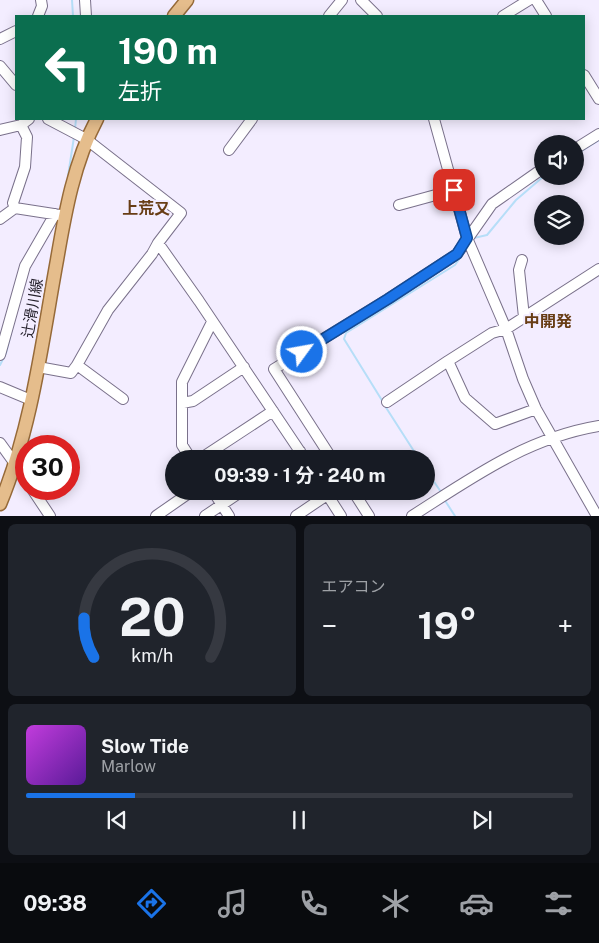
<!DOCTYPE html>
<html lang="ja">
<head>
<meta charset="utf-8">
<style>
  body { margin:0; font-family:"Public Sans","Noto Sans JP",sans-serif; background:#20242c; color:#f1f3f6; height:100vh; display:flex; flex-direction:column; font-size:19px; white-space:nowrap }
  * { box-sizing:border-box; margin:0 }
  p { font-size:16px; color:#9ea1a6 }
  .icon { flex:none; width:28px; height:28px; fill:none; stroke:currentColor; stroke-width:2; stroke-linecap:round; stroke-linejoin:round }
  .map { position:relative; height:516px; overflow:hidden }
  .drawer { display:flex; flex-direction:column; gap:8px; padding:8px; background:#0d0f14; flex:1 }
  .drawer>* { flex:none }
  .hud { position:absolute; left:15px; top:15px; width:570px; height:105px; border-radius:0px; box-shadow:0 2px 12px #0003; background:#0b6e4f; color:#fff; overflow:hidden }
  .tools { position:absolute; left:534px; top:135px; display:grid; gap:10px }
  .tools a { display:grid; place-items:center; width:50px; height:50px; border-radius:50%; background:#171b24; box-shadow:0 2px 12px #0003; font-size:25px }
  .speed { position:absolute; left:15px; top:435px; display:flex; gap:10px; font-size:25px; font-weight:700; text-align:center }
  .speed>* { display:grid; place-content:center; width:65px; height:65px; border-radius:50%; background:#171b24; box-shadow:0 2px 12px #0003; line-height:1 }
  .speed .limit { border:8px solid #d22; background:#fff; color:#111 }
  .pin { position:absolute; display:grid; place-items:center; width:42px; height:42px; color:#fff; margin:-21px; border-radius:10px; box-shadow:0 2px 8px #0006 }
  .me { position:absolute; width:55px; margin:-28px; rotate:58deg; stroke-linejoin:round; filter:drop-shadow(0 0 4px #0008) }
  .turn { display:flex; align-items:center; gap:18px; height:105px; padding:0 20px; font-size:22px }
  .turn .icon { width:65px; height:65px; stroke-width:2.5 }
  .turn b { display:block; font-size:35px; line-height:42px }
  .big { font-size:38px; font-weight:700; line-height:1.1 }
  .drawer .card { flex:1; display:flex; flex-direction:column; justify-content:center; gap:8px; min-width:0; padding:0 18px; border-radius:8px; background:#20242c }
  .drawer .dial { align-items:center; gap:0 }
  .dial svg { height:130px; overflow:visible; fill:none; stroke:#363941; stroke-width:7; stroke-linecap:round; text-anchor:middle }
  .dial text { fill:#f1f3f6; stroke:none }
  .song { display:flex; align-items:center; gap:15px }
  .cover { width:60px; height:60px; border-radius:8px; background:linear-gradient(135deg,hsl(290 70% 55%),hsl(270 70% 35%)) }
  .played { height:5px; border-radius:2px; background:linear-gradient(90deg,#1a73e8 20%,#363941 20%) }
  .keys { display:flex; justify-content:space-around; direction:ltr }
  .heat { display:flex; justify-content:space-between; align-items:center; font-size:28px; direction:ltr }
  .drawer .tiles { flex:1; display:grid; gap:8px; grid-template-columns:1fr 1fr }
  .card:last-child { grid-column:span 2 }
  .trip { position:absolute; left:165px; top:450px; width:270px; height:50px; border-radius:25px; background:#171b24; box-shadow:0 2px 12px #0003; font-weight:700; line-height:50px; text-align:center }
  .tabs { display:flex; height:80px; justify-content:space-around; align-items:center; background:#090b0e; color:#9ea1a6 }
  .tabs .icon { width:35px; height:35px }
  .tabs .selected { color:#1a73e8 }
  .tabs b { font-size:22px; color:#f1f3f6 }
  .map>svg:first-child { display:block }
</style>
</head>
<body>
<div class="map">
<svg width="599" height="516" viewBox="0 0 599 516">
  <rect width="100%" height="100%" fill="#f3edff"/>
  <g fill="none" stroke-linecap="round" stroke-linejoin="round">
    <path stroke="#b6def8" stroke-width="2" d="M72,0L73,16
      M75,129L76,119
      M575,155L599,140
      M68,176L74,137
      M474,238L487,235L516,200L544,176
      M0,365L6,353L13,325
      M383,402L344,339L346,333L455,265L460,258
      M385,406L419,459
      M426,470L441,492
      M444,499L455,516"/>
    <g stroke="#7a718b" stroke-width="12">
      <path id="minor" d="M85,0L86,16
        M361,0L377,16
        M536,0L546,16
        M38,16L42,6L41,0
        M329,16L342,0
        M503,16L529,0
        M0,39L16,31
        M0,66L16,85
        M584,75L599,99
        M29,119L21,125L27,137L25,167L13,203L15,208L60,215
        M48,119L86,139L181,213L158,243L199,301L305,459
        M434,119L467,238L506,329L523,379L536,409L597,516
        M0,130L21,125
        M575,149L599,134
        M229,150L252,119
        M399,205L454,190
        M0,219L15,208
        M522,260L519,270L524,317
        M0,355L25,266L55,214
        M38,367L71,373L77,365
        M0,387L31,400
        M123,399L77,365L108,310L152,254L158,243
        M387,402L448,361
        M182,403L193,401L244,367
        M536,409L495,424L465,398L448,361L492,333L506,329L599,269
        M0,443L26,479
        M191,459L182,445V382L212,322
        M200,459L273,411
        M289,459L300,451
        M332,459L274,369L388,299L457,254L492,204L542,169
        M32,489L50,516
        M213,491L229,516
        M325,491L341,516
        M353,491L369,516
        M156,516L192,491
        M205,516L242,491
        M296,516L327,495
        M412,516C473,477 527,438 599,426"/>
    </g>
    <g stroke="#966a39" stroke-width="15">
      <path id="major" d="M174,16L187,0
        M0,504C32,427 42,342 57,260C65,213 74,162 97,119"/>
    </g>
    <use href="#minor" stroke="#fff" stroke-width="10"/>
    <use href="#major" stroke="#e5bd8c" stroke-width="12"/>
  </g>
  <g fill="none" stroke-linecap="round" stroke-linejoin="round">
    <g stroke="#114b97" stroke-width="12">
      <path id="route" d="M302,352L388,299L457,254L467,238L454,190"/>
    </g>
    <use href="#route" stroke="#1a73e8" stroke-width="9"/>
  </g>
  <g text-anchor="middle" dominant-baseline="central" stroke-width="4" stroke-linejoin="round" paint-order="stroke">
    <g font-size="15" fill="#25212c" stroke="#f3edff">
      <text transform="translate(32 308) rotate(-80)">辻滑川線</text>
    </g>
    <g font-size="16" font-weight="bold" fill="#683d15" stroke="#f3edff">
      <text x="146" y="208">上荒又</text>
      <text x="548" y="321">中開発</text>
    </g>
  </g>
</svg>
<div class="tools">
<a><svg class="icon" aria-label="sound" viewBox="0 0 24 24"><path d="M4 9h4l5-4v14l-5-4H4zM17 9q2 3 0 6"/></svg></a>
<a><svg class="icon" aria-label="layers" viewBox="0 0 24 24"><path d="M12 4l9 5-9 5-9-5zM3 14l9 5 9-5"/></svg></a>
</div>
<div class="speed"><div class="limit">30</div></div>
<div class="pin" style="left:454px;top:190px;background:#d93025"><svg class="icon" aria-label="arrive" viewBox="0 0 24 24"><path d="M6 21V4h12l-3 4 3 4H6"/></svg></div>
<svg class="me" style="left:302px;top:352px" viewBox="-20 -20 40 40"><circle r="17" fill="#1a73e8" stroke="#fff" stroke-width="3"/><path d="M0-11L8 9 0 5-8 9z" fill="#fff"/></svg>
<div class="trip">09:39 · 1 分 · 240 m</div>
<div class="hud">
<div class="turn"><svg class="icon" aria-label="left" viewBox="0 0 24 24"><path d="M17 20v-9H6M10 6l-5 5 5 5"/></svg><div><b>190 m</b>左折</div></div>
</div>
</div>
<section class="drawer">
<div class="tiles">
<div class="card dial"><svg viewBox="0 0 100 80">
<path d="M14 69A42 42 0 1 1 86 69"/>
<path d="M14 69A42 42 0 0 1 8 45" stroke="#1a73e8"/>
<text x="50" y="56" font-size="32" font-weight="700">20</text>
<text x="50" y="72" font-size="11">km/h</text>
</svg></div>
<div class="card"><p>エアコン</p>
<div class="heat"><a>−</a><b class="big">19°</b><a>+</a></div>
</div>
<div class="card">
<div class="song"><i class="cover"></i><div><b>Slow Tide</b><p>Marlow</p></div></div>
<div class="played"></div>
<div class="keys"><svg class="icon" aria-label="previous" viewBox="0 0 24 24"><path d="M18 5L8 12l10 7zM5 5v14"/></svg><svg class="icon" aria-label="pause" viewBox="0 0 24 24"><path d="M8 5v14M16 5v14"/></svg><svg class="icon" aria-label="next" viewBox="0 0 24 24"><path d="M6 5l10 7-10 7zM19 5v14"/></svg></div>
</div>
</div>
</section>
<nav class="tabs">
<b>09:38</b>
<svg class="icon selected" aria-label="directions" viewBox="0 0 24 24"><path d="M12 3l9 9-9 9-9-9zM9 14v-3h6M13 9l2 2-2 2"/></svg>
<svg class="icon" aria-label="music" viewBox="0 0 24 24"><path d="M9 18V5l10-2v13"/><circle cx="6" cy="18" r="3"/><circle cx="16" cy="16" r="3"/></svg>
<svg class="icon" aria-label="phone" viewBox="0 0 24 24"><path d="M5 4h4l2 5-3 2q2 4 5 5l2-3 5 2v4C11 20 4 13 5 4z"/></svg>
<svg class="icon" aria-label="climate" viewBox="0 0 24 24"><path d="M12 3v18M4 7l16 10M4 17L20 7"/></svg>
<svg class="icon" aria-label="car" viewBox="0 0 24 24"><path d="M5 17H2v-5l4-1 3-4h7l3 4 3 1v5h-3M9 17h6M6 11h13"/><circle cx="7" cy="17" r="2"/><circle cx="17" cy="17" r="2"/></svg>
<svg class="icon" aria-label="filters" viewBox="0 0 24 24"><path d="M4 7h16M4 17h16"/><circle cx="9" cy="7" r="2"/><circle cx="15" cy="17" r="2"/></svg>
</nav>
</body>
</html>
